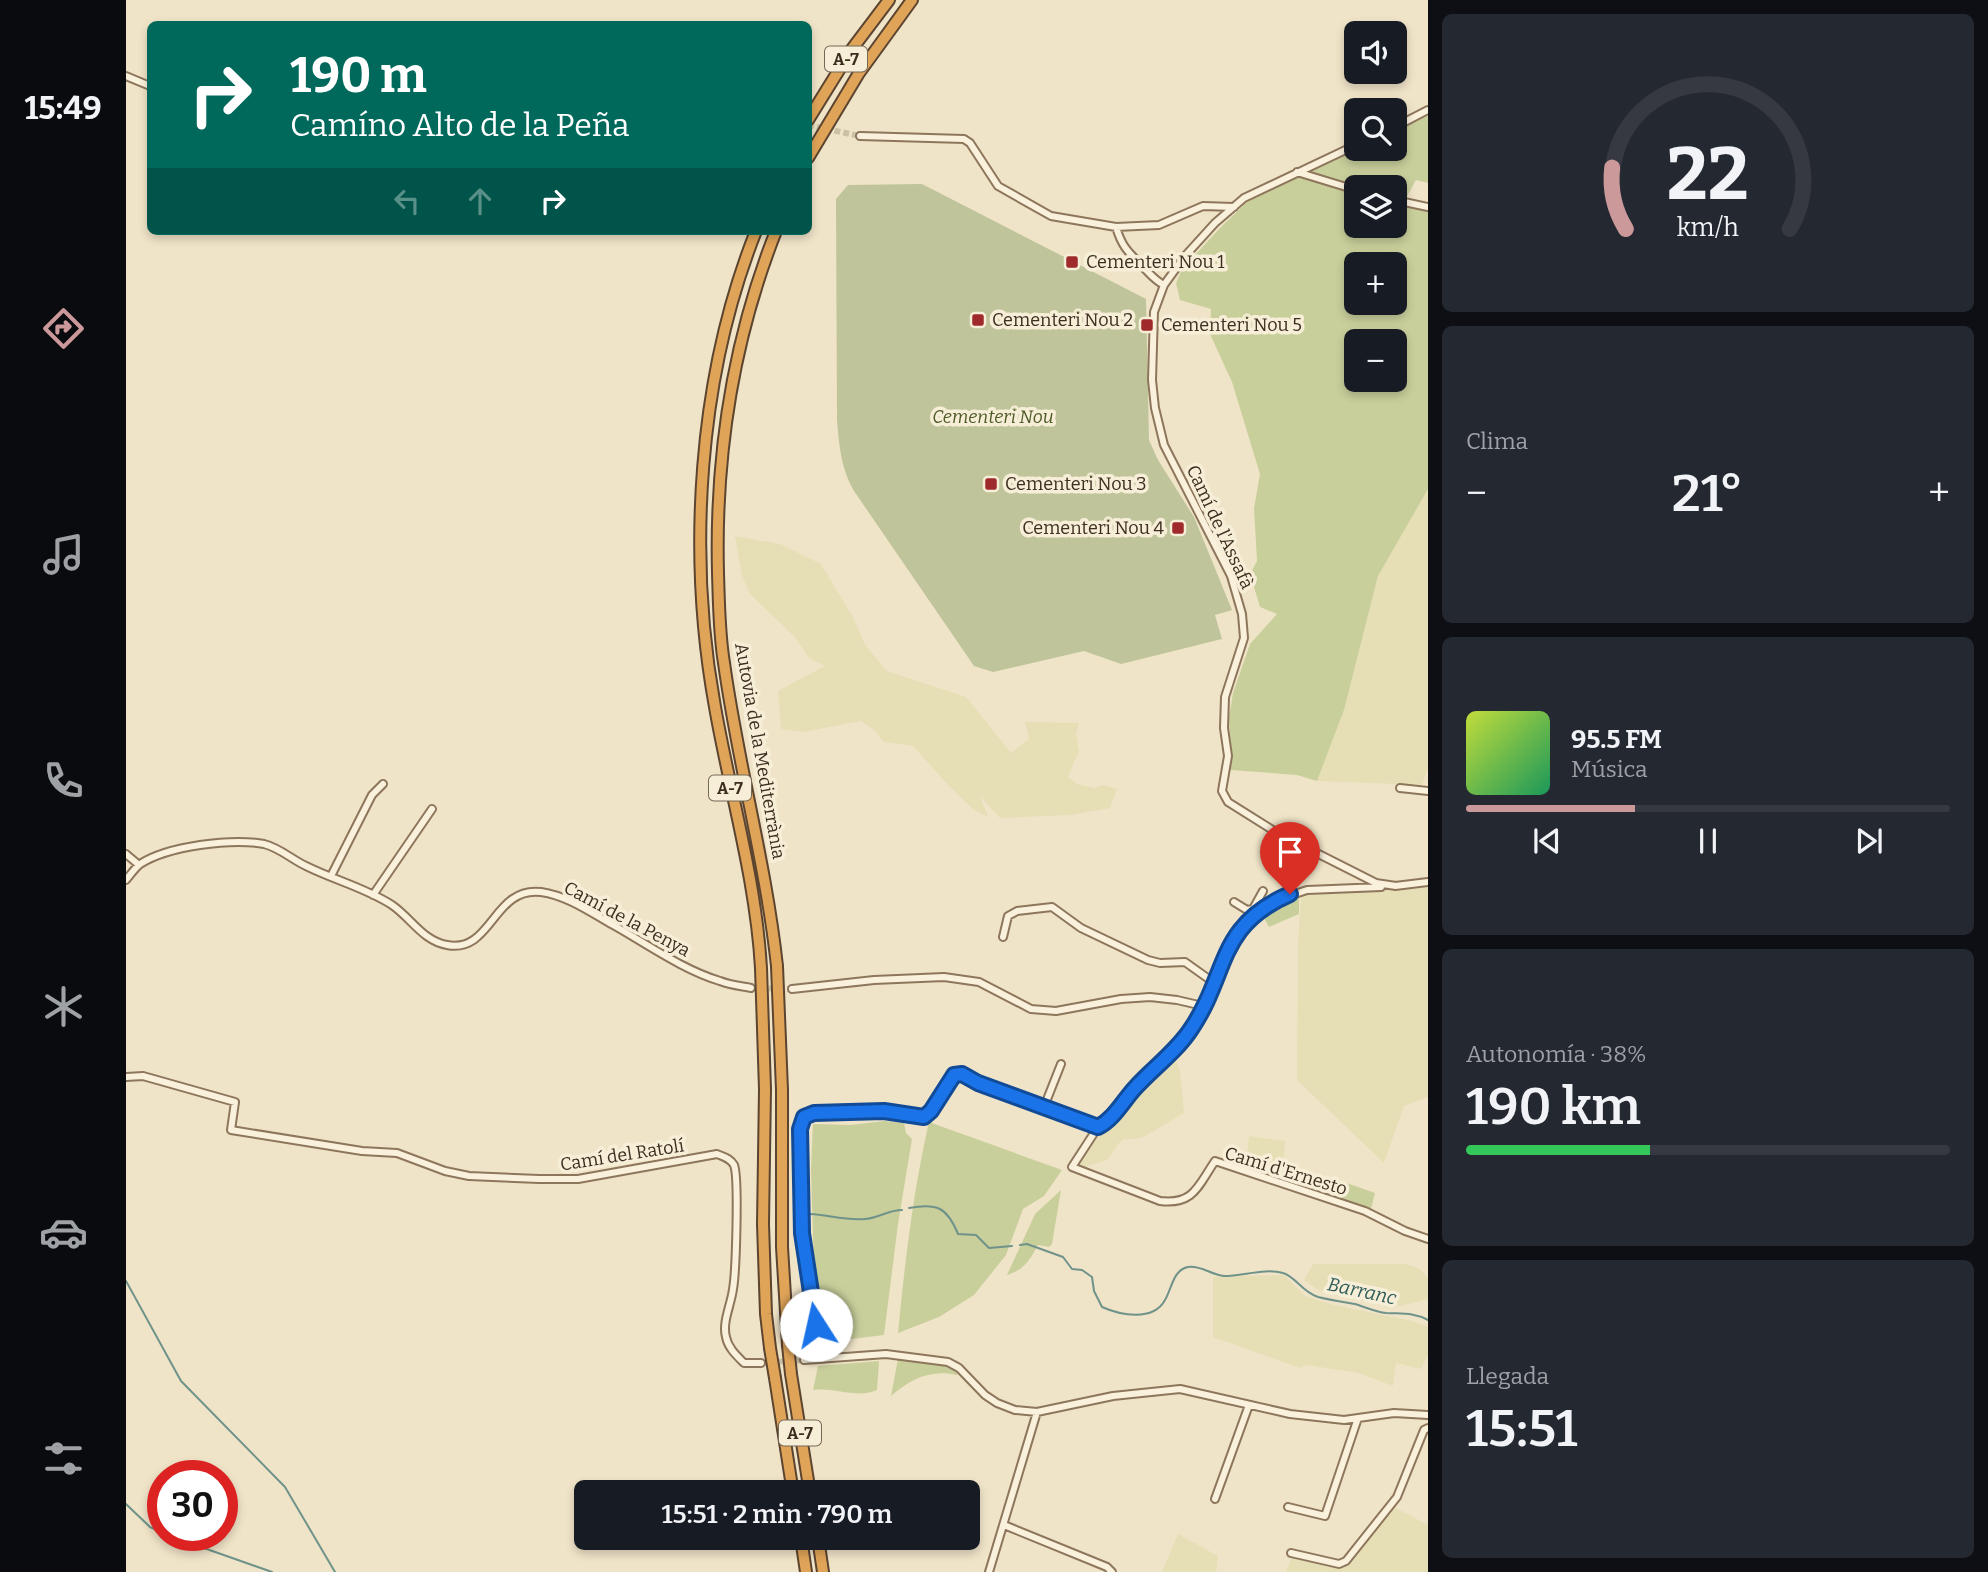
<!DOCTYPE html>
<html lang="es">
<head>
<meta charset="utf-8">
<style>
  body { margin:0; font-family:Bitter,serif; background:#242831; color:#f1f3f6; height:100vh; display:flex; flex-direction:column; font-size:26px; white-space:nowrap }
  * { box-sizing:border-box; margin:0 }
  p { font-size:23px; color:#9ea1a6 }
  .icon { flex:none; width:38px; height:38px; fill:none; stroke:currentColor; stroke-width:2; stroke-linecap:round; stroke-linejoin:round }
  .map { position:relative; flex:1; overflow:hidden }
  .details { display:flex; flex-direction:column; gap:14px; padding:14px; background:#0d0f14; width:560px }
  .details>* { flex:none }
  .guide { position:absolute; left:21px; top:21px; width:665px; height:214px; border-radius:10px; box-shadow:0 4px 10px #0003; background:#00695c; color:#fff; overflow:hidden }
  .fabs { position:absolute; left:1218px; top:21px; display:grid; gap:14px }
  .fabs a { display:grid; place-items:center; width:63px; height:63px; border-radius:10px; background:#171b24; box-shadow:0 4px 10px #0003; font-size:35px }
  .speed { position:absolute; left:21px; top:1460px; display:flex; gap:14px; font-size:35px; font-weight:700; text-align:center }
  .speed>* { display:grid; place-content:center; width:91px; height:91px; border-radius:50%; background:#171b24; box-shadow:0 4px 10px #0003; line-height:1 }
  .speed .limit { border:10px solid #d22; background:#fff; color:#111 }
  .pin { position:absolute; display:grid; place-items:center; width:60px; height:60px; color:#fff; margin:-72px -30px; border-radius:50% 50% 50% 0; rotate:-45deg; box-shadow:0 0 7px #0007 }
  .pin .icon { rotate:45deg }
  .me { position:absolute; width:77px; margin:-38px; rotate:350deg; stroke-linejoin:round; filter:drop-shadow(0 0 5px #0008) }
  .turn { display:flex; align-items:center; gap:24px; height:147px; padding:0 28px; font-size:32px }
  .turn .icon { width:91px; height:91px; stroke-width:2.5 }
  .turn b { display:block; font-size:49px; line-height:60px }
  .lanes { display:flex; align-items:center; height:66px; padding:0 28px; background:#0003; justify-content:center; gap:35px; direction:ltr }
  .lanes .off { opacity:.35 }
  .big { font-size:52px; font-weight:600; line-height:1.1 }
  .details .widget { flex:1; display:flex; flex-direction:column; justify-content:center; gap:10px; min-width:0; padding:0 24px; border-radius:10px; background:#242831 }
  .details .dial { align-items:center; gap:0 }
  .dial svg { height:182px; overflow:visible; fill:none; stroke:#363941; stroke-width:7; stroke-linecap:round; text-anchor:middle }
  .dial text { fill:#f1f3f6; stroke:none }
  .song { display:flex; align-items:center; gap:21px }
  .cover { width:84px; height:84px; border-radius:10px; background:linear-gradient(135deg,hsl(70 70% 55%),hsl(150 70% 35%)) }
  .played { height:7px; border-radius:4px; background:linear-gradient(90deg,#cc999b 35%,#363941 35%) }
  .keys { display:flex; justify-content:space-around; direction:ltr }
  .heat { display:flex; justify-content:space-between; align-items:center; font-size:38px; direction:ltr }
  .charge { height:10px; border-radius:5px; background:linear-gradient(90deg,#34c759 38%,#363941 0) }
  .trip { position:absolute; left:448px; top:1480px; width:406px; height:70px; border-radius:10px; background:#171b24; box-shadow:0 4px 10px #0003; font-weight:600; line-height:70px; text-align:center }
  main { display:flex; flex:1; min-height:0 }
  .menu { display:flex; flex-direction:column; width:126px; justify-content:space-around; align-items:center; background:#090b0e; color:#9ea1a6 }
  .menu .icon { width:49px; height:49px }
  .menu .selected { color:#cc999b }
  .menu b { font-size:32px; color:#f1f3f6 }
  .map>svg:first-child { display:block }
</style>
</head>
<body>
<main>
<nav class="menu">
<b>15:49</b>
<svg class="icon selected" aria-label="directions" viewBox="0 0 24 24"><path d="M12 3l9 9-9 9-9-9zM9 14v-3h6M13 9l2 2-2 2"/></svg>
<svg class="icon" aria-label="music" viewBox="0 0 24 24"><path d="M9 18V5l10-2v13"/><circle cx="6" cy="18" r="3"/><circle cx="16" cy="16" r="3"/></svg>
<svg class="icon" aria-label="phone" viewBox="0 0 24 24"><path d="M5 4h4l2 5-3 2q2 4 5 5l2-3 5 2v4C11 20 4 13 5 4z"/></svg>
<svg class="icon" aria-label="climate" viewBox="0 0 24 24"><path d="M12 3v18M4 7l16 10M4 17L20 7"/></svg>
<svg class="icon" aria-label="car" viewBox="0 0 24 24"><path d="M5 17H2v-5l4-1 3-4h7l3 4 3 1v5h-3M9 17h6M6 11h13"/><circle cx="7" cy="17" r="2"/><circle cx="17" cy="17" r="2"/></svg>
<svg class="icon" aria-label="filters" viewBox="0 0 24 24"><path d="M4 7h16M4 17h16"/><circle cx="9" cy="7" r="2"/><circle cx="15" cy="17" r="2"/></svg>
</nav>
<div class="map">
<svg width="1302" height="1572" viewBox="0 0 1302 1572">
  <rect width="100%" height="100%" fill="#f0e4c8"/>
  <path fill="#e6deb5" d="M1302,489V768L1296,785L1191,781L1218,710L1252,576Z
    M609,536L654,544L695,564L728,619L739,645L761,671L840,697L885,753L903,739L899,722L953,723L950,735L953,751L942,777L951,784L969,788L977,785L991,789L984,808L944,815L874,818L854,796L862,817L847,809L823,786L787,746L758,742L747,729L735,721L677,732L655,729L652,691L699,666L683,658L669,637L624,594L616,576Z
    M1302,887V1097L1278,1106L1258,1163L1171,1080L1172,944L1175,895Z
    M1048,1055L1054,1071L1058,1113L1021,1135L1011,1139H998L993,1143L981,1160L959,1167L952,1166L978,1129L989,1122L1018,1083L1036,1063Z
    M1123,1136L1159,1141L1157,1178L1120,1162Z
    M1187,1264H1281L1294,1269L1302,1278V1299L1265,1308L1192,1290L1178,1280Z
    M1158,1275L1179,1296L1204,1304L1286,1321L1302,1327V1355L1295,1369L1270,1363L1267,1386L1233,1373L1180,1365L1174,1368L1087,1337V1277Z
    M1268,1507L1302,1525V1572H1160L1166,1557L1225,1563Z
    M1052,1534L1092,1556L1090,1572H1036Z"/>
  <path fill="#c9cf9b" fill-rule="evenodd" d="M1302,116V183L1290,180L1279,200L1302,207V489L1252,576L1218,710L1191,781L1171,775L1105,770L1103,717L1107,693L1124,644L1151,614L1134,607L1124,574L1131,561L1128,508L1134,474L1106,382L1084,334L1085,309L1054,300L1050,283L1056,269L1095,227L1120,203L1131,196L1231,149H1269V131ZM1230,187H1269V226H1230ZM1230,264H1269V303H1230ZM1230,341H1269V380H1230Z
    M1173,893V914L1143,927L1136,914L1147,905Z
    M759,1121L778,1123L780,1133L786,1139L772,1224L758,1335L701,1342L688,1268L685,1170L687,1124L725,1125Z
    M803,1122L936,1170L918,1196L897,1209L880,1255L848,1295L813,1317L772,1333C779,1261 787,1192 803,1122Z
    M1215,1181L1249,1193L1245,1209L1210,1197Z
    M935,1190L926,1244L923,1247L912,1245C904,1260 898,1270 881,1275L909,1214Z
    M772,1359L817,1365L832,1370L831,1375C804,1369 785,1379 765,1396Z
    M753,1361L751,1390C731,1399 709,1387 687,1390L692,1366Z"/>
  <path fill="#bfc49a" d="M796,184L1020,299L1023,440L1032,460L1068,517L1106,610L1089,615L1096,639L995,664L958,651L867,672L848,666L728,491C715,469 713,445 711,420L710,199L722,185Z"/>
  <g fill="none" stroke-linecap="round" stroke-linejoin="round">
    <path stroke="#6f938a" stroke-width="2" d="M783,1208C811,1203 821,1207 832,1234L850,1235L863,1248L886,1246
      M684,1214C702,1215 721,1221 739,1219C753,1218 762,1210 776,1210
      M894,1245L901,1244L937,1257L946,1269L956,1270L966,1277L968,1291L976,1307C994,1315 1027,1322 1039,1300C1046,1288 1047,1270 1062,1267C1075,1265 1085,1275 1098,1276C1117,1276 1139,1268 1157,1273C1169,1276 1176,1292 1192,1297C1204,1300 1217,1302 1229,1304C1239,1307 1250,1312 1260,1313C1276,1314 1287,1312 1302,1320
      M0,1281L55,1381L159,1487L209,1572
      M0,1504L24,1527L37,1533
      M41,1535L146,1572"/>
    <path stroke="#ccc0a6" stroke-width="6" stroke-dasharray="6 3" stroke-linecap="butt" d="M682,125L734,136
      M625,988L666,989
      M635,1363L678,1360"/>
    <g stroke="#8d765c" stroke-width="10">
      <path id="minor" d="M0,76L24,86
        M1269,127L1302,110
        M734,136L838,139L844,143L872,186L925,216L990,227L1033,225L1077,206L1108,207
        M1230,145L1118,198L1089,223L1059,256L1038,285L1028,312L1026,380L1029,408L1038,445L1105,576L1116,614L1118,638L1099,697L1098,728L1102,756L1096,791L1102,802L1153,834L1250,883L1270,886
        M1171,172L1230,190
        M1269,200L1302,207
        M990,227C997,250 1004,253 1020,270C1026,276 1030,281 1038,285
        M1274,788L1302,791
        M0,854L13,865
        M205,876L246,795L257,784
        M0,880C4,875 9,868 14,864C42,846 105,838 138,844C154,848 165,859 180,866C208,880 240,888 266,905C285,918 297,941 321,945C366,954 367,886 415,892C442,896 464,912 487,925C521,944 557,970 594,981C604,985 615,986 625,988
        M1269,886L1302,882
        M1255,887L1181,890L1148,901L1120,921L1107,939L1065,1030L1019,1077L981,1122L972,1127L946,1167L1034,1201C1068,1205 1072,1186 1089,1161L1239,1211L1279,1231L1302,1239
        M247,895L306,809
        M1108,902L1121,910L1127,909L1137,891
        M877,937L882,916L891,911L926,907L955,928L1022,960L1034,963L1059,962L1087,982
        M666,989L748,980L818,977L853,982L905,1009L930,1011L995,999L1024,997L1051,1000L1077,1006
        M0,1077L17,1076L109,1102L105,1130L236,1151L271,1153L319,1171L343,1176L413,1179H452L591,1154C598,1157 604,1158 608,1165C613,1177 610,1272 607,1289C605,1305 596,1322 600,1337C602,1348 611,1356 618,1363H635
        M918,1107L935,1064
        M693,1358V1345L676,1233L674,1129L678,1117L688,1113L758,1111L798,1117L805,1111L828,1075L836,1074L852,1083L972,1127
        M678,1360L760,1354L822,1362L833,1368L859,1395L871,1403L889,1410L911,1412L987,1396L1054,1389L1164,1414L1218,1420L1268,1413L1302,1415
        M1089,1499L1123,1405
        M1162,1507L1199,1516L1232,1418
        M878,1525L981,1567L986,1572
        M1165,1553L1213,1564L1220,1561L1271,1497L1298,1430L1302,1428
        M863,1572L911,1412"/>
    </g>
    <g stroke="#5b4430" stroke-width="14">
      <path id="motorway" d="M682,120L726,49L763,0
        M682,158L733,73L786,0
        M630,231C572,377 561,553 589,707C604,793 630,880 635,968
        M650,231C607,340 589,456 592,573C593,603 593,633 598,663C612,765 640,864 651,966
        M639,1089L637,1224L640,1314L644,1348
        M656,1090V1247L662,1345
        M665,1374L684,1493
        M649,1378L667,1493
        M675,1538L680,1572
        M692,1538L697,1572"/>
    </g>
    <use href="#minor" stroke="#faf1dc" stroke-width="6"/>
    <use href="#motorway" stroke="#e0a458" stroke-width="10"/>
    <g stroke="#5b4430" stroke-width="14" stroke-linecap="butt">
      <path id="motorway-bridge" d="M651,966L656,1090
        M635,968L639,1089
        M662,1345L665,1374
        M644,1348L649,1378"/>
    </g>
    <use href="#motorway-bridge" stroke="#e0a458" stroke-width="10"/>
  </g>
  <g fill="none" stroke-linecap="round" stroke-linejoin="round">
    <g stroke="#114b97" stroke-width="18">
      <path id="route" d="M690,1325L676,1233L674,1129L678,1117L688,1113L758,1111L798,1117L805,1111L828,1075L836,1074L852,1083L972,1127C988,1119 997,1101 1009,1088C1027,1068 1050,1052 1065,1029C1103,973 1090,926 1164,894"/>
    </g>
    <use href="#route" stroke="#1a73e8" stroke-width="12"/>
  </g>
  <g fill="#9e2a2b" stroke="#f7eed8" stroke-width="2.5">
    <rect x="939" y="255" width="14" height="14" rx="3.5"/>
    <rect x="845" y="313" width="14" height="14" rx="3.5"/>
    <rect x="1014" y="318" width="14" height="14" rx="3.5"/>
    <rect x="858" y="477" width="14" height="14" rx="3.5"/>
    <rect x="1045" y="521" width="14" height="14" rx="3.5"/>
  </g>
  <g text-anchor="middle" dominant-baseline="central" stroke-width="7" stroke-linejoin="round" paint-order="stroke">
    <g fill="#f7eed8" stroke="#756857" stroke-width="2">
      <rect x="699" y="46.5" width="42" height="25" rx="5"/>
      <rect x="583" y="775.5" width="42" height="25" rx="5"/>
      <rect x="653" y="1420.5" width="42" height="25" rx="5"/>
    </g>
    <g font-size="16" font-weight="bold" fill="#3d2e20">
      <text x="720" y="59">A-7</text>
      <text x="604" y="788">A-7</text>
      <text x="674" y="1433">A-7</text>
    </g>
    <g font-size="18" fill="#3d2e20" stroke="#f7eed8" text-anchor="start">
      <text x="960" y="262">Cementeri Nou 1</text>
      <text x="866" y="320">Cementeri Nou 2</text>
      <text x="1035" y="325">Cementeri Nou 5</text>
      <text x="879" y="484">Cementeri Nou 3</text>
      <text x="1038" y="528" text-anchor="end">Cementeri Nou 4</text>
    </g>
    <g font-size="18" font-style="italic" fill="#4d5a26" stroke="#f7eed8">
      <text x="867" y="417">Cementeri Nou</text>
    </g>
    <g font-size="18" fill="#3d2e20" stroke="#f7eed8">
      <text transform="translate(1094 527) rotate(65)">Camí de l'Assafà</text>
      <text transform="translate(634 751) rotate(80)">Autovia de la Mediterrània</text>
      <text transform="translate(501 919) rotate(28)">Camí de la Penya</text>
      <text transform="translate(496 1155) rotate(-9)">Camí del Ratolí</text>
      <text transform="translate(1160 1171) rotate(17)">Camí d'Ernesto</text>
    </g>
    <g font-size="19" font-style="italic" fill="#2f5d5a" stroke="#f7eed8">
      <text transform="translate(1236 1291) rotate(12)">Barranc</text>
    </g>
  </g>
</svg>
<div class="fabs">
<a><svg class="icon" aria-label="sound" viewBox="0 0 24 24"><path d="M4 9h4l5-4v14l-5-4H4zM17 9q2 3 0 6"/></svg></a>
<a><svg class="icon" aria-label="search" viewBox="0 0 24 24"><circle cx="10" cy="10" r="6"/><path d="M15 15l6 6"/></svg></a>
<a><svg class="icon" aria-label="layers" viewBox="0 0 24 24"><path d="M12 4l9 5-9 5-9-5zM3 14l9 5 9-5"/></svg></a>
<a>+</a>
<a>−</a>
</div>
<div class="speed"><div class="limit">30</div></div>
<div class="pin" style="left:1164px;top:894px;background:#d93025"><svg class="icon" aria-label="arrive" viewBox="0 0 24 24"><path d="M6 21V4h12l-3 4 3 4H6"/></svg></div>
<svg class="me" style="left:690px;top:1325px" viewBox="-20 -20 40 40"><circle r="19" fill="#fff"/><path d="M0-13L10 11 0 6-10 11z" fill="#1a73e8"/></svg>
<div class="trip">15:51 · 2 min · 790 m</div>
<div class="guide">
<div class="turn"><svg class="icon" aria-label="right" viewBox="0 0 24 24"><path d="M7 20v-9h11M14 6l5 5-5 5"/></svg><div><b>190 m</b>Camíno Alto de la Peña</div></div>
<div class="lanes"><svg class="icon off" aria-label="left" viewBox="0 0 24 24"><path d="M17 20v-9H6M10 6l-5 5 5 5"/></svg><svg class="icon off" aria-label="ahead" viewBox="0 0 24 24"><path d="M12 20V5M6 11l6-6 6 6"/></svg><svg class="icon" aria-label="right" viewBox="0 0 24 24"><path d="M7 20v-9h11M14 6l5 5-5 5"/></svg></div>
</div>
</div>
<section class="details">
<div class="widget dial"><svg viewBox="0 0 100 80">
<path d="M14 69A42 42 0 1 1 86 69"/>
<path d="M14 69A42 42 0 0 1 8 42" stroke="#cc999b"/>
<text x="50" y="56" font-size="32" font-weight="700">22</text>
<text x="50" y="72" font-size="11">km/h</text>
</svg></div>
<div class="widget"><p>Clima</p>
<div class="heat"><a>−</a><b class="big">21°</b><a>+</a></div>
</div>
<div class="widget">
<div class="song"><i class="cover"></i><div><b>95.5 FM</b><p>Música</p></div></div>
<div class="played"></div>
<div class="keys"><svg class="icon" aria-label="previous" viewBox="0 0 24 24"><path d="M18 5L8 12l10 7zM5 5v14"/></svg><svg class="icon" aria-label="pause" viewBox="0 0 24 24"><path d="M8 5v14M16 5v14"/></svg><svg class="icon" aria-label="next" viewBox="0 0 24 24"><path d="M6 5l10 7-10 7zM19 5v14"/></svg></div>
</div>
<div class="widget"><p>Autonomía · 38%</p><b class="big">190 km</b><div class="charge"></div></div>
<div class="widget"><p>Llegada</p><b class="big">15:51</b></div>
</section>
</main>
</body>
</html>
